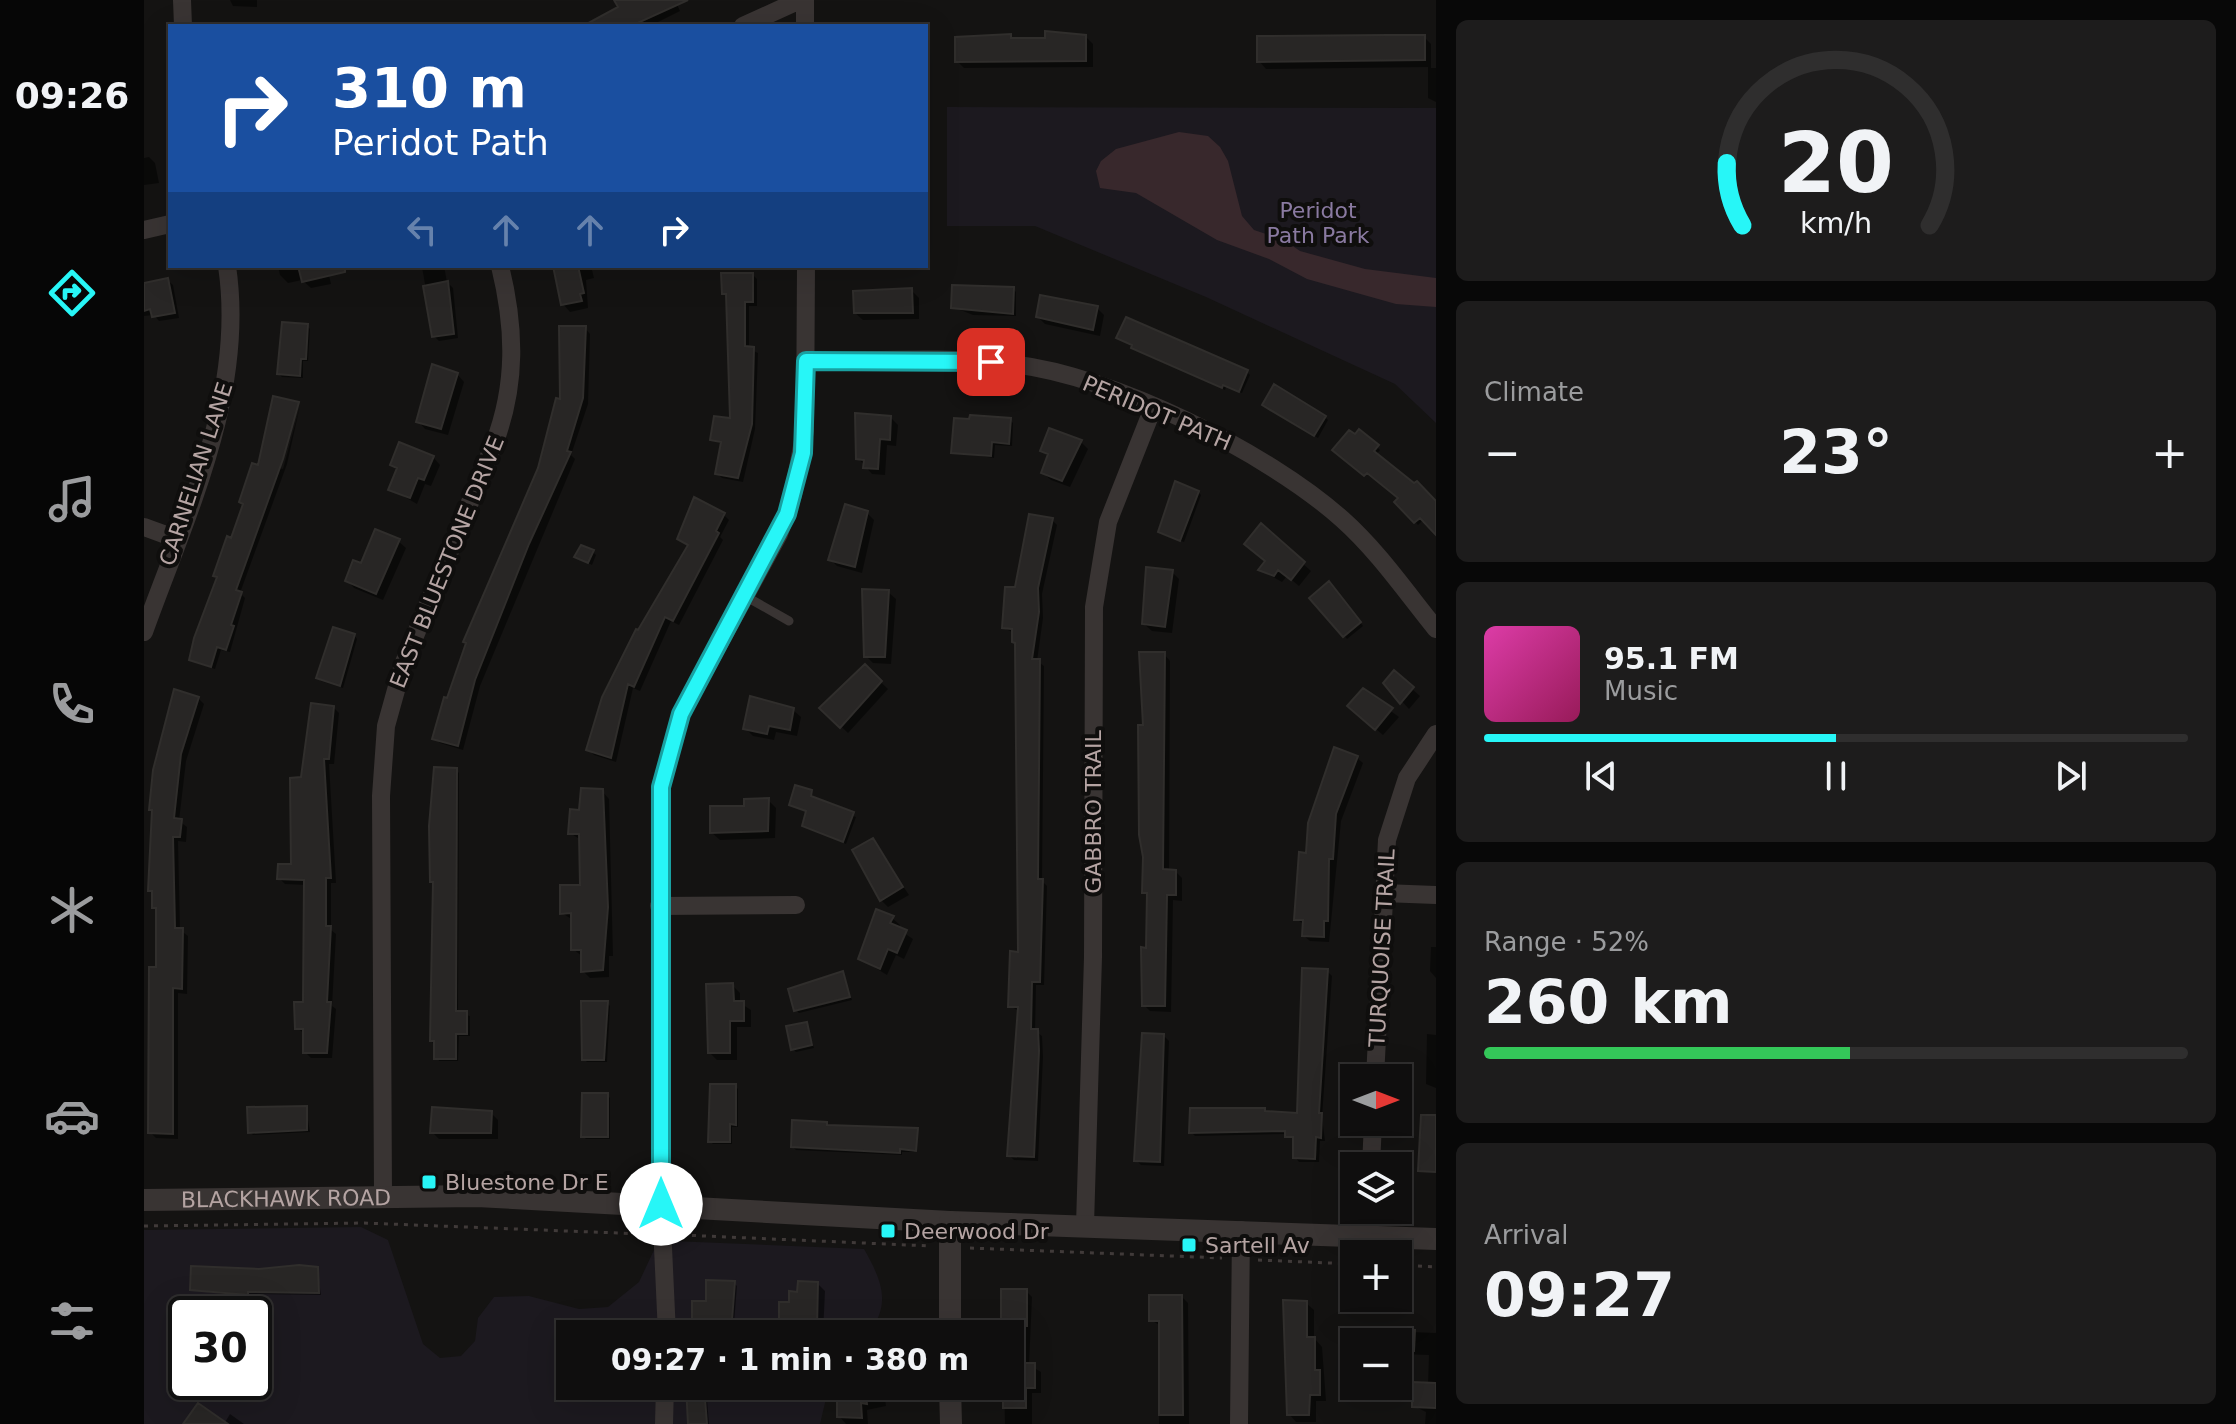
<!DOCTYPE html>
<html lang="en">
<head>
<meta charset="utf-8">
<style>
  body { margin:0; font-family:"DejaVu Sans",sans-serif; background:#1d1c1c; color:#f1f3f6; height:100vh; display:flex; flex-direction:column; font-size:30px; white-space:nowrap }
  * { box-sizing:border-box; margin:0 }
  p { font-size:26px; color:#9b9c9e }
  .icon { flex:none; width:44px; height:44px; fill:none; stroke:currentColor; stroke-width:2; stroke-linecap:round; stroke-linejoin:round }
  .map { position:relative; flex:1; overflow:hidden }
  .details { display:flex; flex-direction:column; gap:20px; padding:20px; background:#080808; width:800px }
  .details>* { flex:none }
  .hud { position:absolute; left:24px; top:24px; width:760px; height:244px; border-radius:0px; box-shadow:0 8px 32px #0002,0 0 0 2px #2f2e2e; background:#1a4fa0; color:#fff; overflow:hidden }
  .needle { width:52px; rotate:90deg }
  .fabs { position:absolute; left:1196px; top:1064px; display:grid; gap:16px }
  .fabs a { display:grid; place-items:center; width:72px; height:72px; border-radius:0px; background:#0f0e0e; box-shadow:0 8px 32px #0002,0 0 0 2px #2f2e2e; font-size:40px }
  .speed { position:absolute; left:24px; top:1296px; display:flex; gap:16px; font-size:40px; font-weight:700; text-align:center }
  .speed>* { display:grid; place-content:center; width:104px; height:104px; border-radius:50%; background:#0f0e0e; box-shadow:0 8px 32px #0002,0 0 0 2px #2f2e2e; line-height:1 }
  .speed .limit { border:4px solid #111; border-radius:12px; background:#fff; color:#111 }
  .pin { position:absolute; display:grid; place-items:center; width:68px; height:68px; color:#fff; margin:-34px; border-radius:16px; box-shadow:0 4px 12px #0006 }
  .me { position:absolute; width:88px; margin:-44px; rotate:0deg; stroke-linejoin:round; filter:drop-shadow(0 0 6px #0008) }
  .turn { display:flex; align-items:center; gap:28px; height:168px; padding:0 32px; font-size:36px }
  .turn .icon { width:104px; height:104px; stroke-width:2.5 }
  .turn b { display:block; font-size:56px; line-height:68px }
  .lanes { display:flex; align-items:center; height:76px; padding:0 32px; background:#0003; justify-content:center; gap:40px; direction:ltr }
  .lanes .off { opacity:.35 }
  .big { font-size:60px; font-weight:700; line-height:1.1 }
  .details .widget { flex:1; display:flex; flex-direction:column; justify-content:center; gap:12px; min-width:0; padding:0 28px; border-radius:12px; background:#1d1c1c }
  .details .dial { align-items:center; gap:0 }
  .dial svg { height:208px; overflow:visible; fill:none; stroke:#2f2e2e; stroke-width:7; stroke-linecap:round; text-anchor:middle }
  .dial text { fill:#f1f3f6; stroke:none }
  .song { display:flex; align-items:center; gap:24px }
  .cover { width:96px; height:96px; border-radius:12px; background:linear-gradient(135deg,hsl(320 70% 55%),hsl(330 70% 35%)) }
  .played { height:8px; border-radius:4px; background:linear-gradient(90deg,#27f6f7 50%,#2f2e2e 50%) }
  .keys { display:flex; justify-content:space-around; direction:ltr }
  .heat { display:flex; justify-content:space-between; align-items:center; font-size:44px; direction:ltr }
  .charge { height:12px; border-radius:6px; background:linear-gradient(90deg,#34c759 52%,#2f2e2e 0) }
  .trip { position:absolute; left:412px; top:1320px; width:468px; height:80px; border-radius:0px; background:#0f0e0e; box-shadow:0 8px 32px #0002,0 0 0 2px #2f2e2e; font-weight:700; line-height:80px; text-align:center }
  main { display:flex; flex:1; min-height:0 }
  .dock { display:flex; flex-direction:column; width:144px; justify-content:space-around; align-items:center; background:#060606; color:#9b9c9e }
  .dock .icon { width:56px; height:56px }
  .dock .active { color:#27f6f7 }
  .dock b { font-size:36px; color:#f1f3f6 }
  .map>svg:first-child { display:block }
</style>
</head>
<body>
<main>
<nav class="dock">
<b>09:26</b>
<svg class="icon active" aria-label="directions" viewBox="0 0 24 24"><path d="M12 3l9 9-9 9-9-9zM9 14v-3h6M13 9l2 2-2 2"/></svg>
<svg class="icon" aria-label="music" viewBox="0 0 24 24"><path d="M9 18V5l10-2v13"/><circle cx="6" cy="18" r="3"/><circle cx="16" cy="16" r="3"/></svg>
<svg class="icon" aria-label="phone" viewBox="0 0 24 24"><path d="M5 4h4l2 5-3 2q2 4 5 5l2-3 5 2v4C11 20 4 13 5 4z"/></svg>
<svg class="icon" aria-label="climate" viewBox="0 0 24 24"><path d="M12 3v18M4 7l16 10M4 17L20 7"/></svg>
<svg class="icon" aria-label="car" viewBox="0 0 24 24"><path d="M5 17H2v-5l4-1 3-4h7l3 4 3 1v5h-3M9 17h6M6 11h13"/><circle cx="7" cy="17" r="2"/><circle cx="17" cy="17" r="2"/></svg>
<svg class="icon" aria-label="filters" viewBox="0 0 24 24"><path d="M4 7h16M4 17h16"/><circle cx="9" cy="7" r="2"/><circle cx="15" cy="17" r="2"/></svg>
</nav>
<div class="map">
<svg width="1292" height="1424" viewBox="0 0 1292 1424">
  <rect width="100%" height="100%" fill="#141312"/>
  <path fill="#1c191f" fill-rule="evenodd" d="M803,107L1292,108V423L1251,384L1062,297L891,226H803Z
    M217,1227L244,1240L279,1344L296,1358L317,1356L331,1341L334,1318L350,1297L385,1296L435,1309L464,1307L495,1282L510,1250L528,1241L720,1249C737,1279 749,1305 723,1334H426V1386H685L676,1424H0V1230ZM42,1314H110V1382H42Z"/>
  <path fill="#38282c" d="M1035,132L1064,136L1076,147L1084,161L1098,216L1110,230L1140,240L1156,251L1221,269L1292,278V307L1252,304L1163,279L1125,259L1073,240L992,193L956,188L952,171L957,161L972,149Z"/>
  <path fill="#0007" d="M86,0H113V7L89,6Z
    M491,0H531L536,11L506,26H443Z
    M903,33L942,37L949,44V67L820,68L813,61L867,36L871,40H903Z
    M1280,37L1287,44V68H1292V102L1284,98V67L1122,69L1115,61Z
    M782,43L783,44L784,64H782Z
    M5,157L11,163L15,183L0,185V158Z
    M134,266H183L187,284L167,288L158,280L144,283L136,275Z
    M268,266H300L303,282L309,288L314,338L295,341L290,336L278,267Z
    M410,266H447L450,278L442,280L444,308L426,312L419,304Z
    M609,275L613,279V306H605V349L614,353L611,429L599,482L578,478L574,474L579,445L568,439L588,421L584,298L580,293Z
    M23,280L29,285L35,318L15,321L10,315L0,316V286Z
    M869,289L872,292V316L829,315L809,307Z
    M767,290L775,298V319L719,320L711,313Z
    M953,308L960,315L956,336L901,324L894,317Z
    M163,326L166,329L164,361H159V378L138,377L135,374Z
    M441,328L446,334L444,404L427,455L431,459L336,686L319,750L296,743L291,738L396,469Z
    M975,338L1103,372L1106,375L1098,393L1082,387L1081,390Z
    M313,374L320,382L304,435L281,429L274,421Z
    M156,406L143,464L96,593L101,598L86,652L77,650L71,669L52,663L48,659L75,579L72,576L100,505L135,468L139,469Z
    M1123,408L1181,417L1184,420L1174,438Z
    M747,418L754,425L752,446L743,445L741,475L728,474L714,458Z
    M866,420L869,423L868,446L851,445L850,458L809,452L827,421Z
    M937,442L944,449L926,487L907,480L899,473L905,457L899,451Z
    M1233,447L1236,450L1232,455L1292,504V532L1280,519L1274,525L1253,502L1256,499L1194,453Z
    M289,457L296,465L287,486L281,484L273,504L247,489L254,471L248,465Z
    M1054,492L1057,495L1040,542L1020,535L1017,532Z
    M723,513L730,520L718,573L693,566L686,559Z
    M580,515L585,520L576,537L579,540L535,625L527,621L496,691L489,688L472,762L450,755L445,750L495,633L546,546L536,538Z
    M908,520L913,525L898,594L899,618L893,661L900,666L898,881L903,886L900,985H892L891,1031L898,1036L899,1057L894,1161L870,1160L865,1155L875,1011L866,1006L876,954L873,645L870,633L860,628L872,589Z
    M1117,526L1167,571L1155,586L1143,576L1138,582L1117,570L1123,562Z
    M254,541L262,548L239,600L210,588L203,580Z
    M449,552L452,555L448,565L433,557Z
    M1028,572L1035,579L1028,633L1008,631L1000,624Z
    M1188,587L1219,626L1203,639L1168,598Z
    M744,592L752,599L747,664L729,663L722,656Z
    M210,635L213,639L199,688L177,681L174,678Z
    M1020,654L1026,661L1025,871L1032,872L1038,878V901L1029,900L1027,1012L1006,1011L1000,1005L1005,897L1000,892Z
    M721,667L744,689L704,733L678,708Z
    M1250,673L1276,696L1265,709L1241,683Z
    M1219,691L1255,717L1239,735L1213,713Z
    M54,698L60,704L42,761L35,821L43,827L42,842L34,841L36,930L44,936L43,994L34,993V1139L12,1138L6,1132L14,969V912L6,890L10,811Z
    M189,707L195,713L190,764H185L192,883H187V930L192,934L188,1006L192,1009L188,1058H167L161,1052V1034L153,1028L161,1004L162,885L141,884L135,878L149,866L159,779Z
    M649,710L657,717L653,736L632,732L630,740L609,736L601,728Z
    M1213,758L1219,763L1197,821L1185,942L1166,941L1160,936L1161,925L1152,919L1164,855Z
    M312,770L315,773L314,1013L326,1016V1036H315L314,1061H295L288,1041L291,884L288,881Z
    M458,791L465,799L469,956H465V977L446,978L439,971V957L429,949V920L418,913L438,887L437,840L426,833L437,812Z
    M667,792L669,799L712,817L702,844L660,825L664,812L647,805Z
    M624,800L632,808L631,838L576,840L568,833Z
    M728,840L765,895L744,907L737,900Z
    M748,918L756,925L754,929L769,939L760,959L752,955L743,975L717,959Z
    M1287,947H1292V978L1286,971Z
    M1183,971L1188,976L1178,1117L1181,1141H1176L1175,1162H1155L1151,1157V1140L1143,1134L1051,1136L1047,1132L1121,1110L1124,1113L1155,1115Z
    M698,973L708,1000L655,1013L652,1010Z
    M588,985L596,993V1003L607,1010V1027H593V1060H573L566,1053Z
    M463,1003L466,1006L463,1062H443L440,1059Z
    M662,1024L670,1048L652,1052L649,1049Z
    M1283,1034L1292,1035V1088L1282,1084Z
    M1020,1036L1025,1041L1020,1166L997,1165L992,1160Z
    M591,1086L594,1089V1127H588V1144H569L566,1141Z
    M463,1095L466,1098V1139H442L439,1136Z
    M162,1108L166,1132L109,1135L106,1132Z
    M347,1113L354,1120V1139H295L288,1132Z
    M682,1124L686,1127L771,1130L770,1152H758V1155L652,1150L649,1147Z
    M173,1269L177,1295L107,1294V1297L48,1290L115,1271Z
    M590,1283L593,1286L590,1323L553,1322L550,1319Z
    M674,1284L681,1291L679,1334H644L637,1327L648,1304Z
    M882,1291L888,1297L885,1365L897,1372V1393H888V1424H861L860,1386H866V1334H859Z
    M1038,1297L1044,1303L1045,1424H1015L1017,1326L1007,1320Z
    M1162,1303L1170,1310V1338L1178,1347L1182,1401H1172V1422H1152L1145,1414Z
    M1241,1331L1292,1333V1424H1281L1282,1412L1270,1406L1284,1385L1285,1355L1254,1354V1342H1241Z
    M544,1386H562L565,1424H546Z
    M695,1386H739L742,1406L723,1410L724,1424H702L695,1416Z
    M86,1414L100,1424H42H80Z"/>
  <path fill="#282625" stroke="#302e2c" stroke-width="2" d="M470,0H544L487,26H439L474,7Z
    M901,31L942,35V61L811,62V37L867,34V38H901Z
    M1244,35H1281V60L1113,62V36Z
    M154,266H201V272L158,282Z
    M409,266H434L440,293L436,294L438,301L417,305Z
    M577,273H609V302H601V346L610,347L608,424L594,478L571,474L577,442L566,440L570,416L586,418L582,294H578Z
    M24,278L31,313L8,317L6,309L0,311V283Z
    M304,281L310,334L288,337L279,286Z
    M808,285L870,287L869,314L807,308Z
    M768,288L769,313H710L709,291Z
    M896,295L954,306L949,330L892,317Z
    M982,317L1104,370L1095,392L1079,385L1078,388L987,348L988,345L972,338Z
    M138,322L164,324L162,359H157L156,376L133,374Z
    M415,326H442L439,398L423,451L427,452L385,544L331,680L314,746L288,739L300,697L303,698L322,643L319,642L394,468L412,398L416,399Z
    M288,364L314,373L297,429L272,422Z
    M1130,384L1182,416L1170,436L1118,405Z
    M129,396L155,402L139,459L92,590L98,592L87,625L90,626L82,650L73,647L67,667L45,660L50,638L73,577L69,576L83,536L87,538L99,504L95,502L108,463L114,465Z
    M711,413L747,416L746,440L736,439L734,469L719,468L720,460L712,459Z
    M826,415L867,418L865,444L848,442L847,456L807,453L810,418L825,419Z
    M905,428L938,440L918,481L897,473L904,454L896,451Z
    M1215,429L1235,445L1230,451L1270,483L1273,481L1292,501V535L1276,518L1270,523L1250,502L1254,498L1223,473L1220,476L1188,450L1205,430L1211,434Z
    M255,442L290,456L280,480L274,478L266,498L244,490L253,468L246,465Z
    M1031,481L1055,491L1036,541L1014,532Z
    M550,497L581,513L572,531L575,533L529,621L521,617L490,687L484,684L467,758L442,750L458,697L492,629L494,630L544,545L533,539Z
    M701,504L724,511L711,567L684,560Z
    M885,514L909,518L894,588L895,612L888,659H896L894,879H899L896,982H888L887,1029H894L895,1051L890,1157L863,1156L874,1007H864L866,951L874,952L871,643L868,642V629L858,628L861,587H871Z
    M1117,523L1161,562L1147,580L1134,570L1130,576L1114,570L1121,561L1100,544Z
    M231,529L256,539L232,594L201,581L209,560L217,563Z
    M437,545L450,550L444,563L430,557Z
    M1002,567L1029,570L1021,627L998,624Z
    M1185,581L1217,622L1199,637L1165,598Z
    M718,589L745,590L741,657H720Z
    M189,627L211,634L196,686L172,678Z
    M995,652H1021L1019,869L1032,870V895H1023L1021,1006H998L997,947L1002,948L1003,893H998L999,857L995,835L994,725H999Z
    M721,664L738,681L696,728L675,708Z
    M1250,670L1270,687L1256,704L1239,683Z
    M1219,688L1249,708L1231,730L1203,706Z
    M30,689L55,697L37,754L30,818L38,819L36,837H29L31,928H39L38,989L29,988V1134L4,1133L5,967H12V908H8V891H4L8,810H5L9,770Z
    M606,696L650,708L646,730L625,726L623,734L599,729Z
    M167,703L190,706L185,759H180L187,878H182V926H187L183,1002H187L183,1053H159V1029H151L150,1002H159L160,880L133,879L134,864H147L146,778L157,777Z
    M1190,747L1214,756L1192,814L1189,859H1185L1184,921H1180V937L1158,936L1159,920H1150L1155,852L1162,853L1164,823Z
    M290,767L313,768L312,1011H323V1034H312V1059H290V1041H286L289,882H286L285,826Z
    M651,785L668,790L667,796L710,812L699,842L658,826L662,811L645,805Z
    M437,788L459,789L464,907L459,970L437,972V950H427V913L416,914V885H436L435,834H424L426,809L435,810Z
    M625,798L624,831L566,833V806H600V799Z
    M729,838L759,887L736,901L708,850Z
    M732,909L750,916L746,923L763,930L753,953L744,949L736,969L714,959Z
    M1158,968L1184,969L1175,1113H1178L1177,1138L1172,1137L1171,1159L1149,1158V1137H1141V1131L1045,1133L1046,1108H1121V1111L1153,1113Z
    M699,971L706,997L650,1011L644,989Z
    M589,983L590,1001H600V1021H586V1053H564L562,984Z
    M437,1001H464L460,1060H438Z
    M663,1022L668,1045L647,1050L642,1026Z
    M998,1033L1020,1034L1016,1162L990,1161Z
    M566,1084H592V1125L586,1124V1142H564Z
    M438,1093H464V1137H437Z
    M163,1106V1130L104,1133L103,1107Z
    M288,1107L348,1111L347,1133H286Z
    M1277,1115H1292V1172L1274,1171Z
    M648,1120L683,1122V1125L774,1128L772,1151L756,1149V1153L647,1147Z
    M155,1265L174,1267L175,1293L104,1292V1295L46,1290L47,1266L115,1269Z
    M562,1280L591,1281L588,1320H548V1301H562Z
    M654,1281L674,1282L673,1328H635V1302H645V1291L653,1292Z
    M857,1289H883V1326H878V1334H857Z
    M1005,1295H1038L1039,1415H1015V1321H1005Z
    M1139,1300L1163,1301V1337H1171V1370H1176V1395H1166L1165,1415H1143Z
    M1254,1329L1271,1330L1270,1351L1254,1350Z
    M866,1363H891V1388H882V1408H859V1386H866Z
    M1268,1382L1292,1383V1408L1268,1407Z
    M542,1386H560L563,1424H544Z
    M693,1386H721L723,1404L717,1403L718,1418L693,1417Z
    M54,1403L84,1424H39Z"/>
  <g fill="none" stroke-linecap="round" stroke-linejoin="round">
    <path stroke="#403a39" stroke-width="3" stroke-dasharray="4 6" stroke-linecap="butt" d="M0,1226L220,1223L499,1234
      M538,1235L787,1246
      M826,1248L1078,1258
      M1114,1260L1210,1264
      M1254,1265L1292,1267"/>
    <path stroke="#393433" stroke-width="9" d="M601,596L645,621"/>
    <path stroke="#393433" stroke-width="18" d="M38,0L39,26
      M661,0V26
      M599,26L656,0
      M0,230L26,224
      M662,361C730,361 800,356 868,364C968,375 1123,452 1198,519C1234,551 1262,592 1292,629
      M0,527L33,539
      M0,632C42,515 102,393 83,266
      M1239,893L1292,895
      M515,906L652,905
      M1231,1078L1243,840L1263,778L1292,734
      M1227,1166L1229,1122
      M239,1195L237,796L242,726L259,665L350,444C373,384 371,327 356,266
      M941,1225L949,957L950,607L964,522L1009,408
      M1224,1237L1225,1210
      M523,1334L517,1204V787L537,714L635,534L649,495L661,430L662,266
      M520,1424L521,1386
      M1095,1424L1097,1230"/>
    <g stroke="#393433" stroke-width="22">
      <path id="s1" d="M0,1200L333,1196L806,1222L1292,1239"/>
      <path d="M806,1222V1334"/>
      <path d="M806,1386L807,1424"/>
    </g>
  </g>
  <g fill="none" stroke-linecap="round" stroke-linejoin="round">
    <g stroke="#19a0a1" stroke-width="20">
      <path id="route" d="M517,1204V787L537,714L643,514L659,453L662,361L847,362"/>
    </g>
    <use href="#route" stroke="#27f6f7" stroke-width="14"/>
  </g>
  <g fill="#27f6f7" stroke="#0f0e0d" stroke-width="3">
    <rect x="277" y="1174" width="16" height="16" rx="4"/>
    <rect x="736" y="1223" width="16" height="16" rx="4"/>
    <rect x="1037" y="1237" width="16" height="16" rx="4"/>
  </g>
  <g text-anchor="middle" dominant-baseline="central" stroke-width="8" stroke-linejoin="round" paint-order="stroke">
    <g font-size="22" fill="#8a7aa1" stroke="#0f0e0d">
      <text x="1174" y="210">Peridot<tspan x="1174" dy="25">Path Park</tspan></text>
    </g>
    <g font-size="22" fill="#b5a4a3" stroke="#0f0e0d">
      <text transform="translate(1013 413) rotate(23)">PERIDOT PATH</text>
      <text transform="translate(52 474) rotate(-72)">CARNELIAN LANE</text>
      <text transform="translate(303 562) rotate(-68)">EAST BLUESTONE DRIVE</text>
      <text transform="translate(949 812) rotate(-90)">GABBRO TRAIL</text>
      <text transform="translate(1238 948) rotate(-87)">TURQUOISE TRAIL</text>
      <text stroke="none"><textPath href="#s1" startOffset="142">BLACKHAWK ROAD</textPath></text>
    </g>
    <g font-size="22" fill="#b5a4a3" stroke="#0f0e0d" text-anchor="start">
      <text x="301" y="1182">Bluestone Dr E</text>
      <text x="760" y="1231">Deerwood Dr</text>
      <text x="1061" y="1245">Sartell Av</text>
    </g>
  </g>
</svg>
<div class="fabs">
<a><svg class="needle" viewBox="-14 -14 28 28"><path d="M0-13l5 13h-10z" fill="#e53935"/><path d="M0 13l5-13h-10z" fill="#9b9c9e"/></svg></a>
<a><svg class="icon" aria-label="layers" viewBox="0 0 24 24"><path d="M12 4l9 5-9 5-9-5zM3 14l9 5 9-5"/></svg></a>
<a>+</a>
<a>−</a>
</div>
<div class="speed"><div class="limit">30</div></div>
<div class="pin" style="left:847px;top:362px;background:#d93025"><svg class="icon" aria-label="arrive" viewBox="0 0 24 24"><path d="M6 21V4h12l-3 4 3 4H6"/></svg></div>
<svg class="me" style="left:517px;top:1204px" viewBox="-20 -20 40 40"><circle r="19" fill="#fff"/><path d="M0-13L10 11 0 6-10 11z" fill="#27f6f7"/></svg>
<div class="trip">09:27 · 1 min · 380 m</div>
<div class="hud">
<div class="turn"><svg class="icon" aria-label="right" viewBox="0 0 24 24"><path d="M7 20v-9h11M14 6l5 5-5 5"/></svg><div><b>310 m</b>Peridot Path</div></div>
<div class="lanes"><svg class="icon off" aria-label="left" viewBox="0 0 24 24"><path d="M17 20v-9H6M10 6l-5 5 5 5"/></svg><svg class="icon off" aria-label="ahead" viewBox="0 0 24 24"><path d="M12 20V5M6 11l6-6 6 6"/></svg><svg class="icon off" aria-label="ahead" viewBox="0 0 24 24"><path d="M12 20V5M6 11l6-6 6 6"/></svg><svg class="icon" aria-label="right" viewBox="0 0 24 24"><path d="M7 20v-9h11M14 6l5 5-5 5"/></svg></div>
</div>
</div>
<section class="details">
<div class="widget dial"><svg viewBox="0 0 100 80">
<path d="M14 69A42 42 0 1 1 86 69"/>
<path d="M14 69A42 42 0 0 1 8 45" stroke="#27f6f7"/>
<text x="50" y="56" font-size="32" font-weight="700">20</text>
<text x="50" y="72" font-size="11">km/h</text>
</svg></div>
<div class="widget"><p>Climate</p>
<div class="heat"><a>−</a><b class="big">23°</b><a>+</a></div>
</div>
<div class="widget">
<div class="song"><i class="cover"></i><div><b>95.1 FM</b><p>Music</p></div></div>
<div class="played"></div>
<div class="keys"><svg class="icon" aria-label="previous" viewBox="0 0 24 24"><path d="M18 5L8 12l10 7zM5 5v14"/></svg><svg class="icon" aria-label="pause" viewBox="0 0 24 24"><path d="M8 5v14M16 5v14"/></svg><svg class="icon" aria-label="next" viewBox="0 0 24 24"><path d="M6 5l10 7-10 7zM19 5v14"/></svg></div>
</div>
<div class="widget"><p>Range · 52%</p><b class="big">260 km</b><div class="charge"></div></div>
<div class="widget"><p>Arrival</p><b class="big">09:27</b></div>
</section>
</main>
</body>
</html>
